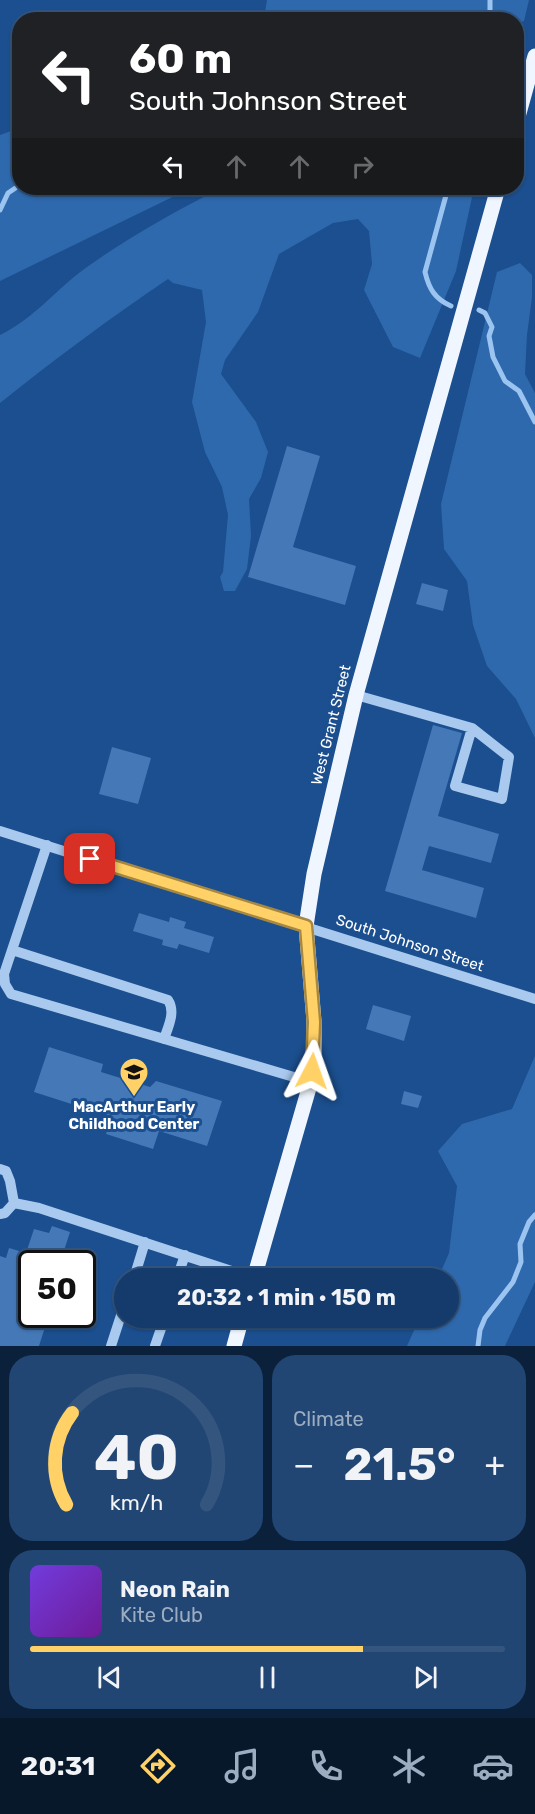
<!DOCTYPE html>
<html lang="en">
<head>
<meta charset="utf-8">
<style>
  body { margin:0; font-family:Rubik,sans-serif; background:#214673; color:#f1f3f6; height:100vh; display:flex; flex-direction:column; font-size:22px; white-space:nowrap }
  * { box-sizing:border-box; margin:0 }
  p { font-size:20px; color:#9dadc1 }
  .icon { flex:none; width:33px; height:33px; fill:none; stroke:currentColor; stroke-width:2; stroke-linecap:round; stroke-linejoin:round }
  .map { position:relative; height:1346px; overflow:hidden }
  .side { display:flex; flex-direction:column; gap:9px; padding:9px; background:#0b203b; flex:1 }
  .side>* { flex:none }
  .top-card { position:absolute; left:12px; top:12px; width:512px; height:183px; border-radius:24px; box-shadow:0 2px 4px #0004,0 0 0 2px #33557e; background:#202124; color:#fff; overflow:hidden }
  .speed { position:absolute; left:18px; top:1250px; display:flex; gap:12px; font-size:30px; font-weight:700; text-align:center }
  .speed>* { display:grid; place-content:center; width:78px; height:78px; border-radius:50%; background:#143b6b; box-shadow:0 2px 4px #0004,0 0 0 2px #33557e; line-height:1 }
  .speed .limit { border:3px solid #111; border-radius:9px; background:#fff; color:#111 }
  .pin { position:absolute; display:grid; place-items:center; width:51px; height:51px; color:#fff; margin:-26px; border-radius:12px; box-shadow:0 3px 9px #0006 }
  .me { position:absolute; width:66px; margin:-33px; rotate:4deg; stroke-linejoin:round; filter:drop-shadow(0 0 4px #0008) }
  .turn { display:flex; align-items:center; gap:21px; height:126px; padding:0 18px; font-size:27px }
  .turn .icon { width:78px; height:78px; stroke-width:2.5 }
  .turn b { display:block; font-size:42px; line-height:51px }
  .lanes { display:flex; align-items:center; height:57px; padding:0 18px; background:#0003; justify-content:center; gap:30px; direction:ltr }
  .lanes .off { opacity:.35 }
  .big { font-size:45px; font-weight:700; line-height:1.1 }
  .side .widget { flex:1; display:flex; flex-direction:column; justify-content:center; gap:9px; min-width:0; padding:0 21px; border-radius:24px; background:#214673 }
  .side .dial { align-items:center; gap:0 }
  .dial svg { height:156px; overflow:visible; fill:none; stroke:#33557e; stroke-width:7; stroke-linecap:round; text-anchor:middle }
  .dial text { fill:#f1f3f6; stroke:none }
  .song { display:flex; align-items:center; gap:18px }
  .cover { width:72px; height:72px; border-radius:9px; background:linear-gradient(135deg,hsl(260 70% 55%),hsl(280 70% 35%)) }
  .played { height:6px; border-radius:3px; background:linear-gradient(90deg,#ffd166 70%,#33557e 70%) }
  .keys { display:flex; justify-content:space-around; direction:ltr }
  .heat { display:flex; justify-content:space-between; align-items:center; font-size:33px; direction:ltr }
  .side .tiles { flex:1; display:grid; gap:9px; grid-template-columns:1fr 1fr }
  .widget:last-child { grid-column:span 2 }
  .trip { position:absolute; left:114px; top:1268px; width:345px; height:60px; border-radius:30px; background:#143b6b; box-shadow:0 2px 4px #0004,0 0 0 2px #33557e; font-weight:700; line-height:60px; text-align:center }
  .tabs { display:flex; height:96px; justify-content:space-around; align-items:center; background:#08182b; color:#9dadc1 }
  .tabs .icon { width:42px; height:42px }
  .tabs .current { color:#ffd166 }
  .tabs b { font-size:27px; color:#f1f3f6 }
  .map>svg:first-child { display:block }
</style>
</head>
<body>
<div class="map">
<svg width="535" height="1346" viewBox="0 0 535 1346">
  <rect width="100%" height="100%" fill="#1b4f8f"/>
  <path fill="#2e69ad" d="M267,0H529L524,21L516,24V20L264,19Z
    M19,128L20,188H191L0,281V135Z
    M221,188H474L456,271L420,358L393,347L364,290L372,264L369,231L358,219L333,223L279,254L258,312L225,360L221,374L256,422L268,452L261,478L249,499L251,536L247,569L235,591H224L220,577L223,572L228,515L222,487L205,452L192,402L206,322L202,290L173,283L168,279C110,318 55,359 0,403V335C35,318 56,289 87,267C129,237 174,212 221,188Z
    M520,263L532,275V297L527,335L525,374L535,393V738L516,699L487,666L473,625L467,581L444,549L441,504L497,272Z
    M535,1056V1282L505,1346H407L420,1317H448V1278H438L449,1253L457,1186L438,1151L462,1124L512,1109Z"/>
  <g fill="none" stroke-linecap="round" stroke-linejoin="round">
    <path stroke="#9cc4f0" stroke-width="5" d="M490,20V0
      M448,188L425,272C429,289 435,299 451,306
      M0,210L8,193L20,185
      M479,310L485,313L492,327L489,336L493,357L505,381L519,391L535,422
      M478,1346L480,1330L485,1318L513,1282L521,1262L520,1244L529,1222L535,1215"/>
  </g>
  <path fill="#4478b7" d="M287,446L320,456L293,547L356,566L345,605L248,577Z
    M422,583L448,590L443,611L416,604Z
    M433,725L462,733L438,816L499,834L491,863L429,846L422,870L484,888L476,918L385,891Z
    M112,747L151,758L138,804L99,794Z
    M139,913L169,922L170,917L186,922L184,928L214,937L209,953L179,944L177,949L162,945L163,940L133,931Z
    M373,1005L411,1016L404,1041L366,1029Z
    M49,1047L103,1064L101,1072L150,1087L156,1081L222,1101L207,1146L159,1131L153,1149L106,1134L112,1117L34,1092Z
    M404,1091L422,1096L418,1108L401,1104Z
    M52,1226L70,1232L60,1263H32V1314H44L42,1322L46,1324L39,1346H0V1256L6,1258L9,1248L26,1253L34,1229L49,1233Z"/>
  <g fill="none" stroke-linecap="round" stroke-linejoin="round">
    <path stroke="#a9c9ee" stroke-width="10" d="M356,695L472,728L509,757L502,799L455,786L472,728
      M0,831L535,999
      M47,845L4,974L5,984L11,994L304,1080H310
      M12,950L168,1000C176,1012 168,1027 164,1039
      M0,1169L6,1171L10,1181L14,1203L39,1208L253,1278
      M0,1214L5,1213L14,1203
      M134,1278L145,1242
      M177,1278L185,1255
      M111,1346L124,1306
      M155,1346L165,1317"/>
    <path stroke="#f0f6ff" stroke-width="15" d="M516,124L535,56
      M254,1278L309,1088L314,1053V1021L306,926L314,874L356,695L498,188
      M234,1346L242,1317"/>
  </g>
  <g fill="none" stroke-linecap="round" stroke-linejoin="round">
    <g stroke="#a68842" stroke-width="15">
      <path id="route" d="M90,859L306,926L314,1022L312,1071"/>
    </g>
    <use href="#route" stroke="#ffd166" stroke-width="10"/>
  </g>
  <defs>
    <g id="school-pin" transform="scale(1.5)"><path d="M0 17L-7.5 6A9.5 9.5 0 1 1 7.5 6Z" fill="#ffd166" stroke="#1b4f8f"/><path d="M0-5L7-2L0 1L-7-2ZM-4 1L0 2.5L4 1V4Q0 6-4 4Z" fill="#111"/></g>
  </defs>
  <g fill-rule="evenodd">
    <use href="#school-pin" x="134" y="1072"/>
  </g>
  <g text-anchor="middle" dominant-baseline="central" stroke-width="6" stroke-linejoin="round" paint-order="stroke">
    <g font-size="15" fill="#fff" stroke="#1b4f8f">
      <text transform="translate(331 725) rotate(-76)">West Grant Street</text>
      <text transform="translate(410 943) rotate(18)">South Johnson Street</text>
    </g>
    <g font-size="15" font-weight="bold" fill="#fff" stroke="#1b4f8f">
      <text x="134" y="1107">MacArthur Early<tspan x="134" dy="17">Childhood Center</tspan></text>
    </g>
  </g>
</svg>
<div class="speed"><div class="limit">50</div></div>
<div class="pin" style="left:90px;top:859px;background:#d93025"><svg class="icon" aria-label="arrive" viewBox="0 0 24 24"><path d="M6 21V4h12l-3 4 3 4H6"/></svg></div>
<svg class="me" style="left:312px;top:1071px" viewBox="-20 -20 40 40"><path d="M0-17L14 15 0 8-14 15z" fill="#ffd166" stroke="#fff" stroke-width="4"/></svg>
<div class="trip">20:32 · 1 min · 150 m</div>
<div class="top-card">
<div class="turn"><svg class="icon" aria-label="left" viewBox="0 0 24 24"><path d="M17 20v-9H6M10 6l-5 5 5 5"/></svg><div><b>60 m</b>South Johnson Street</div></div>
<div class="lanes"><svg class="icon" aria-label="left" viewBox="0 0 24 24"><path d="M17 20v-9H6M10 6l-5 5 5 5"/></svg><svg class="icon off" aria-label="ahead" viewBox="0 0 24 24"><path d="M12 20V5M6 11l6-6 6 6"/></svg><svg class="icon off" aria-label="ahead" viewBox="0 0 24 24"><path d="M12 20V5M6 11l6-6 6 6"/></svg><svg class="icon off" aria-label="right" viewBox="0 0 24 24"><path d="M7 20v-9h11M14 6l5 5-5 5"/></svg></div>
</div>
</div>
<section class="side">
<div class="tiles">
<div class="widget dial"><svg viewBox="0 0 100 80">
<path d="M14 69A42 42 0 1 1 86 69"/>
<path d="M14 69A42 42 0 0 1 17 22" stroke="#ffd166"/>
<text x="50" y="56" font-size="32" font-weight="700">40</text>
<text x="50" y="72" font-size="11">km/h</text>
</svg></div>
<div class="widget"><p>Climate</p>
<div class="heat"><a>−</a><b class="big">21.5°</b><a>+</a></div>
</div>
<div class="widget">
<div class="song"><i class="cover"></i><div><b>Neon Rain</b><p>Kite Club</p></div></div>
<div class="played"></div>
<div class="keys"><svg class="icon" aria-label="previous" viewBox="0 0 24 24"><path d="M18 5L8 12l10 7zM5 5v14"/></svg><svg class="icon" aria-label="pause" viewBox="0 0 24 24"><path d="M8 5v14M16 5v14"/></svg><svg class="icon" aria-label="next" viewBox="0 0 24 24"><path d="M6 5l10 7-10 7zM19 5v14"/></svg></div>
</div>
</div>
</section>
<nav class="tabs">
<b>20:31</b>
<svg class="icon current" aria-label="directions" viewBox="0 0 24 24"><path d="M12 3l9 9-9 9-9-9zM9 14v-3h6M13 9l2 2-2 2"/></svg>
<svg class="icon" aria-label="music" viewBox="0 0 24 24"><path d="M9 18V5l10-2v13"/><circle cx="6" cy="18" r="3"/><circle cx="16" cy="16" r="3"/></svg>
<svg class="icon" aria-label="phone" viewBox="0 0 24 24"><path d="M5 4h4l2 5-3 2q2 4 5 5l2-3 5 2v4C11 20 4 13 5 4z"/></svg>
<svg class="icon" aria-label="climate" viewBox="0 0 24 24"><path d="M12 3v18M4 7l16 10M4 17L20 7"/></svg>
<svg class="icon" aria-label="car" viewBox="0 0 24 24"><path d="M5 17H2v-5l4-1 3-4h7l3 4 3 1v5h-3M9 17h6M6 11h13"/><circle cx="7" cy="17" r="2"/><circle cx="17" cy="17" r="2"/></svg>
</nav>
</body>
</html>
